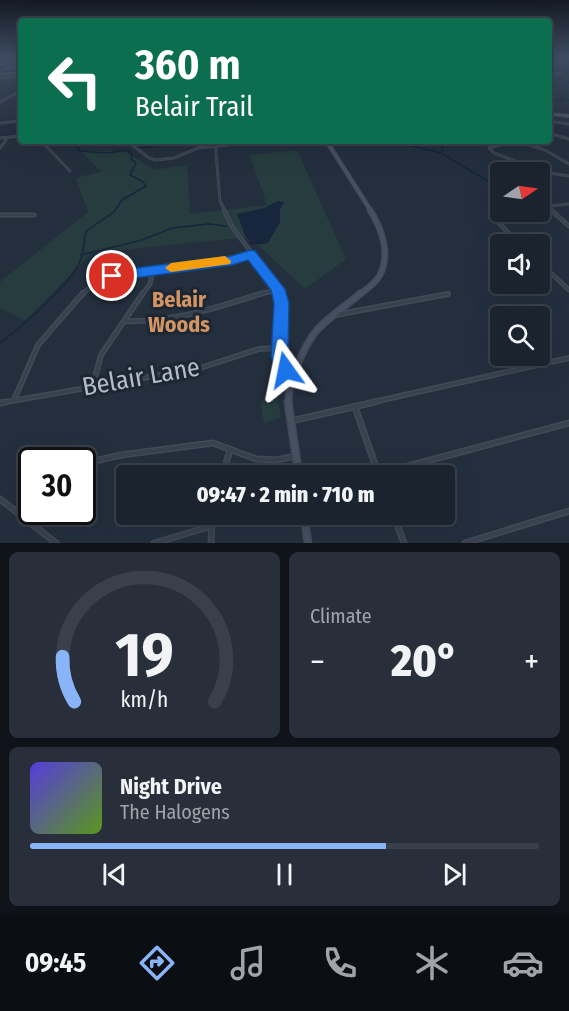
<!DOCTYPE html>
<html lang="en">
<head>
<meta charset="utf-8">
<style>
  body { margin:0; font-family:"Fira Sans Condensed",sans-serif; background:#282f3a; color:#f1f3f6; height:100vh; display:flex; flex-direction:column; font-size:22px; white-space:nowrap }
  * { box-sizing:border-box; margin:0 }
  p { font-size:20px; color:#a0a4aa }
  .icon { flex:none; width:33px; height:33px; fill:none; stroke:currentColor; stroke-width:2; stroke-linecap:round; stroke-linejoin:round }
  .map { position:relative; height:543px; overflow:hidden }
  .details { display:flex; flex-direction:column; gap:9px; padding:9px; background:#0f1319; flex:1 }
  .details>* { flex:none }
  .top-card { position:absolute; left:18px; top:18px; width:534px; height:126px; border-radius:6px; box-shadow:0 6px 24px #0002,0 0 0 2px #39404a; background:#0b6e4f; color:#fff; overflow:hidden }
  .needle { width:39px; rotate:77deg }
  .fabs { position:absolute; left:490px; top:162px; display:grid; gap:12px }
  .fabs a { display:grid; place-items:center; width:60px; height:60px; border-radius:6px; background:#1b232e; box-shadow:0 6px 24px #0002,0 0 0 2px #39404a; font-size:30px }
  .speed { position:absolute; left:18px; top:447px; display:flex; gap:12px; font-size:30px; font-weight:700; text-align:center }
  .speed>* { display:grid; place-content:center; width:78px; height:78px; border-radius:50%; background:#1b232e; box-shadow:0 6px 24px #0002,0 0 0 2px #39404a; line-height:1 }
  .speed .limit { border:3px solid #111; border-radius:9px; background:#fff; color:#111 }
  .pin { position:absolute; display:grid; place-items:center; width:51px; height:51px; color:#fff; margin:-26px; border:3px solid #fff; border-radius:50%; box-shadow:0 2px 6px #0007 }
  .me { position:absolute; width:66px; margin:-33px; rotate:348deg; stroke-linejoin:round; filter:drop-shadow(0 0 4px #0008) }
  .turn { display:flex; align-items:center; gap:21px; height:126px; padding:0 18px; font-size:27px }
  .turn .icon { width:78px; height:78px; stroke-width:2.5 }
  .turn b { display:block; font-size:42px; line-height:51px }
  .big { font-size:45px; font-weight:800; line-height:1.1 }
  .details .card { flex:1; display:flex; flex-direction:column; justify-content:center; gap:9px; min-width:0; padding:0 21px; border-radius:9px; background:#282f3a }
  .details .dial { align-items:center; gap:0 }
  .dial svg { height:156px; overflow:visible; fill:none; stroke:#39404a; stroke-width:7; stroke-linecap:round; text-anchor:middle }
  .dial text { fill:#f1f3f6; stroke:none }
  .song { display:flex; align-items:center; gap:18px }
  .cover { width:72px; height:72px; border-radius:9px; background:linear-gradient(135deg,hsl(250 70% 55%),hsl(90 70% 35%)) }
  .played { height:6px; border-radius:3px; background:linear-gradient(90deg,#8ab4f8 70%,#39404a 70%) }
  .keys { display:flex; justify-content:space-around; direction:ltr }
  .heat { display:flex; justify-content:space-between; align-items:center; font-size:33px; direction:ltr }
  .details .tiles { flex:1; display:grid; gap:9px; grid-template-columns:1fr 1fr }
  .card:last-child { grid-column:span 2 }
  .trip { position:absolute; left:116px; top:465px; width:339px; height:60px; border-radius:6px; background:#1b232e; box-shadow:0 6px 24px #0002,0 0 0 2px #39404a; font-weight:800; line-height:60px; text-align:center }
  .tab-bar { display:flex; height:96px; justify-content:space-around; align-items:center; background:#0b0e12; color:#a0a4aa }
  .tab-bar .icon { width:42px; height:42px }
  .tab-bar .selected { color:#8ab4f8 }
  .tab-bar b { font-size:27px; color:#f1f3f6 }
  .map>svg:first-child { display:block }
</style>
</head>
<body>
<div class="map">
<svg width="569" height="543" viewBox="0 0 569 543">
  <rect width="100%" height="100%" fill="#242f3e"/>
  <path fill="#263c3f" d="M297,150L346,259L305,289L249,237L92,253L25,321L0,308V282L88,212L76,178L101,172L81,151H124L155,170L187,165L190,214L267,205L250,155Z
    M277,397L281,418L264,423L260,401Z"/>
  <path fill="#17263c" d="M278,201L284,202L280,210V222L268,243L254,245L245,235L237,214L264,208Z"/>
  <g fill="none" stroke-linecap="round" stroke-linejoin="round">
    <path stroke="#17263c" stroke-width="1.5" d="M561,99L567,94L564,87L569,82
      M549,101L569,100
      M74,141L80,151L106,153L130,150
      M392,141L441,153L501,189
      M138,148L151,147L163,141
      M441,153L443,148L440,144L452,141
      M531,212L537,217
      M234,227L246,242L253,244
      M81,255L142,240L172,228L209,224L227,226
      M0,343C22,326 72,284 81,259C84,250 84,240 86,231L114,212L122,200L146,186L142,181L130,175L136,163L131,159L132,154L127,151"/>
    <g stroke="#414a57" stroke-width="3">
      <path id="street-far3" d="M0,64L21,61
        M549,65L563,64
        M549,74L561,73
        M0,78L21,76
        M21,80L18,83L21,86
        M0,102L21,91
        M549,121L569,124
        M0,123L21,121
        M549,133L569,139
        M0,138L21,136
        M41,141L70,171
        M127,141L149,158L156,160L174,158L198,148L270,141
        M215,141L220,201L225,211
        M513,141L489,148L494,153L543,172L569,176
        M517,141L545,150L569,164
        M0,148L8,137
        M540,207L569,204
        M548,207L553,211"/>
    </g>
    <g stroke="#414a57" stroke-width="5">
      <path id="street-far2" d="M224,210L231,225L278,289L280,295
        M551,210L569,226
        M506,212L495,216L496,220L519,244
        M0,215H34
        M540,263L569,290
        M82,295C107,266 157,270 192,266C212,264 232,260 251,254
        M142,295L150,284L153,270
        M258,295L278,289
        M443,295L448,294"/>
    </g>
    <g stroke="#414a57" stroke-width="6">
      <path id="street-far1" d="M279,293C286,319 266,359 294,373
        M335,315L448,294
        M124,321C172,323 218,307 263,293
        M93,385L101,355L143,293
        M14,400L38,345L83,293
        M0,403L200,368L259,349L280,348
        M369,403L569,358"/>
    </g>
    <g stroke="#414a57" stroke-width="7">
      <path id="street" d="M0,403L6,402
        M355,407L379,476
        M291,421L375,402
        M82,464L121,455L213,443L256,459L276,460L296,456
        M378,474L569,423
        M222,476L230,450
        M0,499L56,543
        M15,511L32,497
        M393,514L404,543
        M154,543L212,526
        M211,543L212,514
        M465,543L569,511"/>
    </g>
    <g stroke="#414a57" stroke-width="3">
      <path id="secondary-far5" d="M0,74L21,73"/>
    </g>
    <g stroke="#414a57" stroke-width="4">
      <path id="secondary-far4" d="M549,114L569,116
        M327,141L330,146"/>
    </g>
    <g stroke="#414a57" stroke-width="5">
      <path id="secondary-far3" d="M329,145L371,211"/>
    </g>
    <g stroke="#414a57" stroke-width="7">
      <path id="secondary-far2" d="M359,295C367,289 376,283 380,275C391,253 381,228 370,210"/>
    </g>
    <g stroke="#414a57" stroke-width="8">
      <path id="secondary-far1" d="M289,403C286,385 305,344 317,330C330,316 347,305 361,293"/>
    </g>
    <g stroke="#414a57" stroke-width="9">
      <path id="secondary" d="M288,402L299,476
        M304,514L308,543"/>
    </g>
    <use href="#street-far3" stroke="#38414e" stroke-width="1.5"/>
    <use href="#street-far2" stroke="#38414e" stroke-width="2"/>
    <use href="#street-far1" stroke="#38414e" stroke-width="3"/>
    <use href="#street" stroke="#38414e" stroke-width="4"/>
    <use href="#secondary-far5" stroke="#465061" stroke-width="1.5"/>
    <use href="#secondary-far4" stroke="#465061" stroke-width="2"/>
    <use href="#secondary-far3" stroke="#465061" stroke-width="3"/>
    <use href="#secondary-far2" stroke="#465061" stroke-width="4"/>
    <use href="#secondary-far1" stroke="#465061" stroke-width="4.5"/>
    <use href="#secondary" stroke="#465061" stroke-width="6"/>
    <g stroke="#5a6575" stroke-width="2">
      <path id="rail" d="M0,70L21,66"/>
    </g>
    <use href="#rail" stroke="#1d2633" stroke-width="1.5" stroke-dasharray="2" stroke-linecap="butt"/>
  </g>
  <linearGradient id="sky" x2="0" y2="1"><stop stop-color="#141a22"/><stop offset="0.43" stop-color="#3f4d63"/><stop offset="1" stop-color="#3f4d63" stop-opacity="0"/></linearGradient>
  <rect width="569" height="133" fill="url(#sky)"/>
  <path fill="#1a73e8" stroke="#114b97" stroke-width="1.5" d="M251,250L255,251L285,289L289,303L288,356L295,370L293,376L286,378L280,376L271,357L274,303L271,290L248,260L232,265L112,281L105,276L112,271L231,256Z"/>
  <path fill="#f59e0b" d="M225,256L231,261L230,264L171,272L165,268L171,263Z"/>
  <g text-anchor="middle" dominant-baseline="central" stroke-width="6" stroke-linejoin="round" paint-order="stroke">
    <g font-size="22" font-weight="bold" fill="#d59563" stroke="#1d2633">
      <text x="179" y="299">Belair<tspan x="179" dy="25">Woods</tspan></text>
    </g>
    <g font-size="26" fill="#b4bcc9" stroke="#1d2633">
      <text transform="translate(141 377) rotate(-10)">Belair Lane</text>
    </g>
  </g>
</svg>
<div class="fabs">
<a><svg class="needle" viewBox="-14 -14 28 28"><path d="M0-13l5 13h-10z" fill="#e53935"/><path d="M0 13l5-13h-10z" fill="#a0a4aa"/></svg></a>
<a><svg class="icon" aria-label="sound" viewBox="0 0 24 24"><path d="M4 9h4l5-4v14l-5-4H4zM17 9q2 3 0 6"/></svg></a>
<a><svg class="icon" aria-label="search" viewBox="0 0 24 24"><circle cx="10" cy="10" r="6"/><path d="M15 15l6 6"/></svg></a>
</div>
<div class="speed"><div class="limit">30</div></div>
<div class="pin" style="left:112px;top:276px;background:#d93025"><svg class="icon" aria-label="arrive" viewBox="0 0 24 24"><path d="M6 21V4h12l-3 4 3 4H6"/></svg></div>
<svg class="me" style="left:286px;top:370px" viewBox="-20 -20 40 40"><path d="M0-17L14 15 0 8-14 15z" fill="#1a73e8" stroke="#fff" stroke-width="4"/></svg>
<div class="trip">09:47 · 2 min · 710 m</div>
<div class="top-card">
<div class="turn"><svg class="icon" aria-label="left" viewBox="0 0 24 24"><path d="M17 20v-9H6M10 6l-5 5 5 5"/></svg><div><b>360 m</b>Belair Trail</div></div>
</div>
</div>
<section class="details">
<div class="tiles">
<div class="card dial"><svg viewBox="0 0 100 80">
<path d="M14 69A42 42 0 1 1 86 69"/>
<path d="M14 69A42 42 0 0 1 8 46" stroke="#8ab4f8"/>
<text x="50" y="56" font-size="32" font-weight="700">19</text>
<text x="50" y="72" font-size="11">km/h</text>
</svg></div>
<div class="card"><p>Climate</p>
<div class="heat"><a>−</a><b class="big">20°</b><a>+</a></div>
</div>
<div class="card">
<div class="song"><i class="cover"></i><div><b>Night Drive</b><p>The Halogens</p></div></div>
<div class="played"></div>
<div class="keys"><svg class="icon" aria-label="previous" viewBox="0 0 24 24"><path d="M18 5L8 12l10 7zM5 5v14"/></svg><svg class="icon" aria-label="pause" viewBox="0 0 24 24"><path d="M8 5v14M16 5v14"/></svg><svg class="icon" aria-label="next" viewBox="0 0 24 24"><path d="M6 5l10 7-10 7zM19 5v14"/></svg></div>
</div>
</div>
</section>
<nav class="tab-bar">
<b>09:45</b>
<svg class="icon selected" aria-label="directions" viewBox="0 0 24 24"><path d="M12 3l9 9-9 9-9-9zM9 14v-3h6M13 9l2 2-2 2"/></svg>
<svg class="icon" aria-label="music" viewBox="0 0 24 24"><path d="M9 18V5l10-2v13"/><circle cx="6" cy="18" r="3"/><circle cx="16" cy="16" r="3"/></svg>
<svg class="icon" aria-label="phone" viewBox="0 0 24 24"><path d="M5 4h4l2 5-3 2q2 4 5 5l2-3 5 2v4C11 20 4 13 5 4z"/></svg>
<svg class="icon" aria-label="climate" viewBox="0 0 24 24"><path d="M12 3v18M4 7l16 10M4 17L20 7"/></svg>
<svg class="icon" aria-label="car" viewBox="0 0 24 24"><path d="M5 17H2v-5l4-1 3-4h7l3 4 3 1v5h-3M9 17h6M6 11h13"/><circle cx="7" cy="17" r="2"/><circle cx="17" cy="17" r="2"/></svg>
</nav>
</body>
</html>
